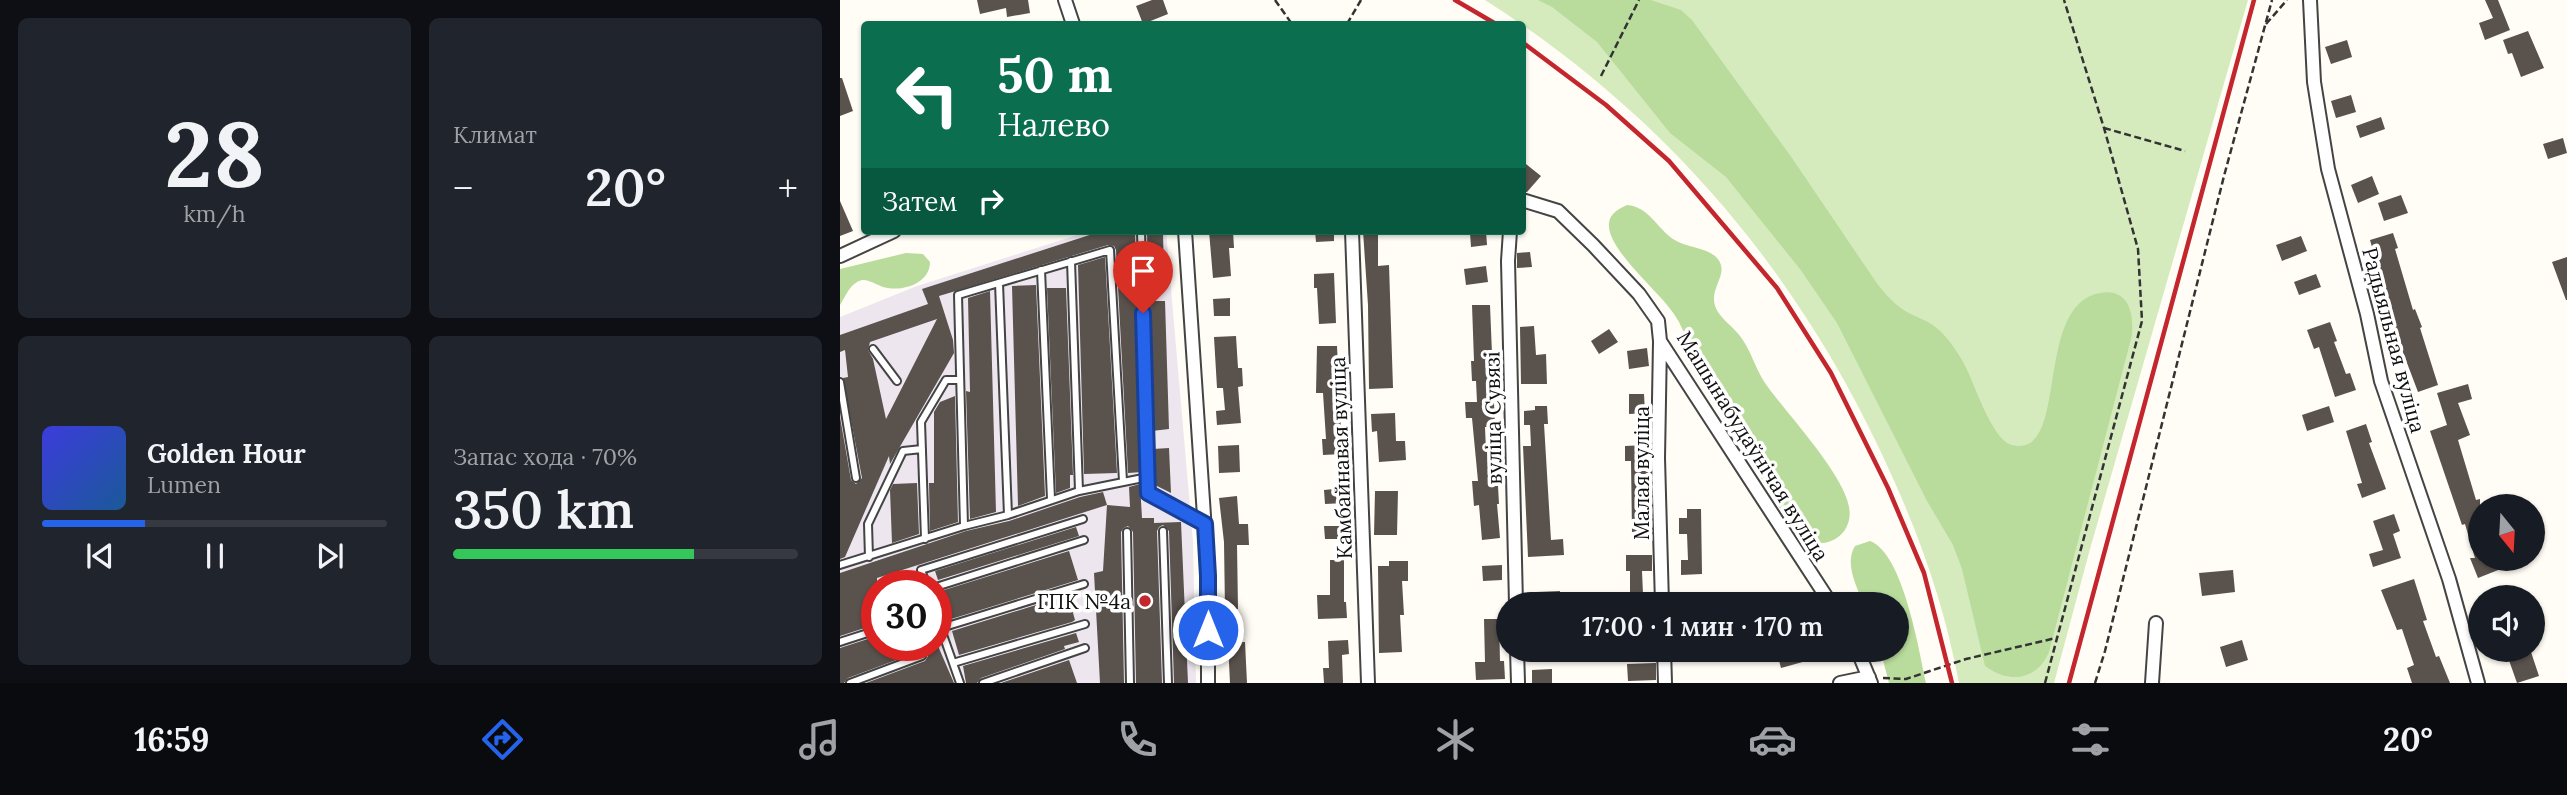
<!DOCTYPE html>
<html lang="ru">
<head>
<meta charset="utf-8">
<style>
  body { margin:0; font-family:Lora,serif; background:#20242c; color:#f1f3f6; height:100vh; display:flex; flex-direction:column; font-size:26px; white-space:nowrap }
  * { box-sizing:border-box; margin:0 }
  p { font-size:23px; color:#9ea1a6 }
  .icon { flex:none; width:38px; height:38px; fill:none; stroke:currentColor; stroke-width:2; stroke-linecap:round; stroke-linejoin:round }
  .map { position:relative; flex:1; overflow:hidden }
  .details { display:flex; flex-direction:column; gap:18px; padding:18px; background:#0d0f14; width:840px }
  .details>* { flex:none }
  .banner { position:absolute; left:21px; top:21px; width:665px; height:214px; border-radius:7px; box-shadow:0 2px 5px #0004; background:#0b6e4f; color:#fff; overflow:hidden }
  .needle { width:46px; rotate:162deg }
  .fabs { position:absolute; left:1628px; top:494px; display:grid; gap:14px }
  .fabs a { display:grid; place-items:center; width:77px; height:77px; border-radius:50%; background:#171b24; box-shadow:0 2px 5px #0004; font-size:35px }
  .speed { position:absolute; left:21px; top:570px; display:flex; gap:14px; font-size:35px; font-weight:700; text-align:center }
  .speed>* { display:grid; place-content:center; width:91px; height:91px; border-radius:50%; background:#171b24; box-shadow:0 2px 5px #0004; line-height:1 }
  .speed .limit { border:10px solid #d22; background:#fff; color:#111 }
  .pin { position:absolute; display:grid; place-items:center; width:60px; height:60px; color:#fff; margin:-72px -30px; border-radius:50% 50% 50% 0; rotate:-45deg; box-shadow:0 0 7px #0007 }
  .pin .icon { rotate:45deg }
  .me { position:absolute; width:77px; margin:-38px; rotate:0deg; stroke-linejoin:round; filter:drop-shadow(0 0 5px #0008) }
  .turn { display:flex; align-items:center; gap:24px; height:147px; padding:0 21px; font-size:32px }
  .turn .icon { width:91px; height:91px; stroke-width:2.5 }
  .turn b { display:block; font-size:49px; line-height:60px }
  .then { display:flex; align-items:center; height:66px; padding:0 21px; background:#0003; gap:14px; font-size:26px }
  .big { font-size:52px; font-weight:600; line-height:1.1 }
  .details .widget { flex:1; display:flex; flex-direction:column; justify-content:center; gap:10px; min-width:0; padding:0 24px; border-radius:10px; background:#20242c }
  .details .dial { align-items:center; gap:0 }
  .dial b { font-size:91px; line-height:1 }
  .song { display:flex; align-items:center; gap:21px }
  .cover { width:84px; height:84px; border-radius:10px; background:linear-gradient(135deg,hsl(240 70% 55%),hsl(210 70% 35%)) }
  .played { height:7px; border-radius:4px; background:linear-gradient(90deg,#2563eb 30%,#363941 30%) }
  .keys { display:flex; justify-content:space-around; direction:ltr }
  .heat { display:flex; justify-content:space-between; align-items:center; font-size:38px; direction:ltr }
  .charge { height:10px; border-radius:5px; background:linear-gradient(90deg,#34c759 70%,#363941 0) }
  .details .tiles { flex:1; display:grid; gap:18px; grid-template-columns:repeat(2,1fr) }
  .trip { position:absolute; left:656px; top:592px; width:413px; height:70px; border-radius:35px; background:#171b24; box-shadow:0 2px 5px #0004; font-weight:600; line-height:70px; text-align:center }
  .tab-bar { display:flex; height:112px; justify-content:space-around; align-items:center; background:#090b0e; color:#9ea1a6 }
  .tab-bar .icon { width:49px; height:49px }
  .tab-bar .selected { color:#2563eb }
  .tab-bar b { font-size:32px; color:#f1f3f6 }
  main { display:flex; flex:1; min-height:0 }
  .map>svg:first-child { display:block }
</style>
</head>
<body>
<main>
<section class="details">
<div class="tiles">
<div class="widget dial"><b>28</b><p>km/h</p></div>
<div class="widget"><p>Климат</p>
<div class="heat"><a>−</a><b class="big">20°</b><a>+</a></div>
</div>
<div class="widget">
<div class="song"><i class="cover"></i><div><b>Golden Hour</b><p>Lumen</p></div></div>
<div class="played"></div>
<div class="keys"><svg class="icon" aria-label="previous" viewBox="0 0 24 24"><path d="M18 5L8 12l10 7zM5 5v14"/></svg><svg class="icon" aria-label="pause" viewBox="0 0 24 24"><path d="M8 5v14M16 5v14"/></svg><svg class="icon" aria-label="next" viewBox="0 0 24 24"><path d="M6 5l10 7-10 7zM19 5v14"/></svg></div>
</div>
<div class="widget"><p>Запас хода · 70%</p><b class="big">350 km</b><div class="charge"></div></div>
</div>
</section>
<div class="map">
<svg width="1727" height="683" viewBox="0 0 1727 683">
  <rect width="100%" height="100%" fill="#fffdf5"/>
  <path fill="#eee6ef" fill-rule="evenodd" d="M250,231H326L353,542L356,683H0V317L77,286ZM37,586H96V646H37Z"/>
  <path fill="#d5ebbd" d="M645,0H1408L1250,549L1214,683H1119C1103,598 1076,526 1039,448C950,261 820,112 645,0Z"/>
  <path fill="#b9dc9c" d="M698,0H811L841,10L852,20L952,158L1036,282C1045,294 1054,304 1067,312C1078,318 1090,321 1099,330C1108,338 1116,350 1122,360C1134,380 1151,440 1172,445C1231,459 1192,305 1260,293C1288,288 1294,312 1292,335L1209,652C1196,682 1168,683 1145,666L1122,569L1113,545L1087,501L997,323L960,269L886,177L830,133L757,42L712,7Z
    M787,205C809,207 817,228 833,239C846,248 867,247 877,258C892,275 864,290 878,312C884,321 893,327 900,336C911,350 915,368 925,383C946,413 1003,473 1009,507C1012,521 1005,536 991,541C978,546 967,542 956,534L863,384C852,362 848,334 834,314C820,292 766,249 769,223C770,213 779,209 787,205Z
    M66,253L83,254L90,262C90,282 66,291 48,288C39,287 30,279 22,280C10,283 6,296 0,305V269Z
    M1030,541C1063,553 1079,650 1086,683H1049L1040,649H1057V604H1023C1017,586 1004,564 1015,546Z"/>
  <path fill="#5a524d" fill-rule="evenodd" d="M137,0H188L190,13L167,17L166,8L140,14Z
    M312,0H323L328,14L303,24L296,6Z
    M1645,0H1658L1670,30L1645,40L1639,23L1653,18Z
    M1688,31L1704,68L1681,77L1672,53L1668,54L1663,40Z
    M1507,40L1512,57L1491,64L1485,47Z
    M0,78H2L13,111L0,116Z
    M1511,95L1516,112L1496,118L1491,101Z
    M1541,117L1545,129L1520,138L1516,126Z
    M1723,138L1727,153L1708,159L1703,144Z
    M682,161L701,176L687,192L682,191Z
    M1532,176L1539,194L1518,203L1511,185Z
    M1561,195L1568,213L1544,221L1538,203Z
    M0,201L13,231L0,236Z
    M262,231H295L302,472L288,473L276,250L274,246L268,245L99,296L113,340L114,353L50,464L49,456L5,557L0,559V417L11,480L16,484L22,478L3,378L8,377L5,350L0,352V335L88,304L82,289ZM97,319L46,419L33,359L28,350L30,342Z
    M307,231H323L324,283L308,284Z
    M369,231H393L394,248H389L391,276L373,278Z
    M475,231H494V241L476,242Z
    M523,231H538V266L549,265L553,388L529,389L528,305Z
    M646,231L647,245L631,247L630,233Z
    M1553,233L1558,248L1555,249L1573,310L1575,309L1582,327L1580,328L1598,385L1578,392L1550,318L1552,317L1530,240Z
    M1461,236L1467,251L1442,261L1436,245Z
    M690,252L692,267L677,268V253Z
    M265,257L277,473L244,474L238,265Z
    M1727,257V300H1726L1712,262Z
    M646,266L648,282L626,285L624,269Z
    M494,273L496,323L479,324L477,288H474V274Z
    M1476,274L1481,287L1459,295L1454,282Z
    M196,285L205,496L178,506L172,286Z
    M207,288H226L233,475H230V488L216,493Z
    M150,291L156,512L130,519L126,391L130,392L128,298Z
    M390,298V316H374L373,299Z
    M309,301H325L329,429L312,431Z
    M632,305H650L655,427H645L646,451L656,450L659,504H657L660,538L642,540L639,505L634,506L632,481H638L632,418H626L625,402H637L636,381H632L631,361H634Z
    M1490,322L1497,341L1494,342L1506,374L1510,373L1516,390L1495,397L1479,347L1474,349L1467,330Z
    M694,326L696,355L706,354L707,384H681L680,327Z
    M769,329L778,342L759,354L751,341Z
    M396,336L398,368H402L403,386L398,387L401,423L377,425L376,411L385,410L383,388H377L374,337Z
    M477,346H497L502,454L483,455L482,439H486L483,393H476Z
    M807,348L809,366L789,369L787,351Z
    M1628,384L1632,399L1618,403L1630,435L1618,440L1636,500L1640,499V558L1686,559L1638,578L1630,558H1635L1625,524L1622,525L1590,431L1607,425L1597,393Z
    M789,394H804L805,413L789,414Z
    M115,396L118,522L90,531L89,483H94V412L100,402Z
    M695,406H707L708,424H704L711,540L723,539L724,555L688,557L683,446H691L690,425H684V411L695,410Z
    M1489,406L1494,422L1467,431L1462,415Z
    M555,413L556,441H565L566,460L539,462L537,431L532,432L531,414Z
    M1526,424L1532,442L1529,443L1546,489L1522,498L1517,484L1522,483L1506,431Z
    M399,445L400,472L379,473L378,446Z
    M807,445L811,530L792,532L791,461H785V446Z
    M329,448L331,493L313,484V449Z
    M77,483L79,534L52,543L50,490L53,484Z
    M300,484L302,518H314V523L341,522L348,683H334L329,531L323,525L319,527L317,531L322,683H296L293,532L288,526L284,528L281,532L284,683H260L254,573L263,571L267,505L290,507L289,487Z
    M504,488L505,503L485,504L484,490Z
    M535,491H558L557,535H534Z
    M263,492L267,505L37,578V624L0,636V573L126,531L169,521L240,497Z
    M397,496L399,524H408L409,545H397L398,609L385,610L384,542L379,498Z
    M847,509H861L862,574L841,575V560H848L847,534H839V518H847Z
    M1554,514L1560,531L1553,534L1561,558L1533,567L1529,554L1543,550L1533,521Z
    M484,526H504V539H485Z
    M236,527L239,536L98,580L95,571Z
    M229,551L238,580L108,620L101,591Z
    M786,555H812V571H802L803,594L813,593V604H780L779,595L790,594V571H786Z
    M490,560H504V602H506L507,618L478,619L477,595H490Z
    M549,561H568V581H562L564,615H560L562,652L539,653L538,566H549Z
    M662,565V580L643,581L642,566Z
    M1393,570L1395,592L1362,596L1359,573Z
    M1574,579L1587,620L1583,621L1596,657L1599,656L1610,683H1572L1567,668L1574,665L1562,629L1557,630L1541,590Z
    M720,591L721,604H697L696,592Z
    M228,595L235,620L232,622L119,655L112,631Z
    M644,619H659L660,661H664L665,679L636,680L635,662H645Z
    M236,633L239,642L224,646L225,649L141,678L137,683H126L123,666Z
    M37,636V646H72L75,653L8,678L4,683H0V648Z
    M508,640L509,654L502,655L503,683H484L483,668H489L488,641Z
    M1402,640L1408,660L1386,667L1380,647Z
    M405,642L407,683H390L388,643Z
    M84,646H98L114,683H26L85,661L88,656Z
    M936,649H974L977,658L941,668Z
    M1665,649H1690L1699,676L1677,683Z
    M229,660L237,683H161Z
    M816,663V680L788,681L787,664Z
    M712,669V683H692V670Z"/>
  <g fill="none" stroke-linecap="round" stroke-linejoin="round">
    <g stroke="#444" stroke-width="10">
      <path id="lane" d="M301,231L308,493L363,523
        M231,261L239,491
        M201,270L211,499
        M159,283L168,515
        M33,349L57,381
        M0,382L16,478
        M124,526L118,295L270,250L283,481
        M323,531L328,683
        M287,532L290,683
        M85,539L81,422L106,380H120
        M29,557L28,524L63,451L82,449
        M0,565L124,526L168,515L239,491L308,477
        M54,582L55,586
        M87,586L81,570L243,519
        M96,587L244,540
        M96,615L120,683
        M101,628L244,584
        M0,642L37,630
        M113,663L245,624
        M10,683L82,656L78,646
        M143,683L245,648"/>
    </g>
    <g stroke="#444" stroke-width="16">
      <path id="street" d="M225,0L233,24
        M1470,0L1474,82L1488,169L1527,314L1541,381L1609,579L1638,683
        M682,200L718,211L753,245L799,294L818,321L820,341L991,604
        M345,231L368,576V683
        M512,231L528,683
        M670,231L668,261L676,604
        M0,256L54,231
        M820,342L818,458L822,604
        M677,649L678,683
        M824,649L825,683
        M1017,649L1031,683
        M1000,683L1029,677
        M1312,683L1316,623"/>
    </g>
    <path stroke="#333" stroke-width="2.5" stroke-dasharray="7 3.5" stroke-linecap="butt" d="M435,0L452,24
      M507,24L521,0
      M1426,24L1447,0
      M761,76L799,0
      M1264,128L1345,151
      M1043,678L1066,679L1126,659L1216,638
      M1205,683L1302,321L1298,249L1264,128L1224,0
      M1255,683L1265,651L1384,176L1432,0"/>
    <use href="#lane" stroke="#fff" stroke-width="6"/>
    <use href="#street" stroke="#fff" stroke-width="12"/>
    <path stroke="#c4262e" stroke-width="4.5" d="M615,0L656,24
      M682,42L766,105L829,161L937,288L991,373L1048,488L1084,573L1112,683
      M1229,683L1414,0"/>
  </g>
  <g fill="none" stroke-linecap="round" stroke-linejoin="round">
    <g stroke="#184099" stroke-width="18">
      <path id="route" d="M303,313L308,493L365,524L368,576V630"/>
    </g>
    <use href="#route" stroke="#2563eb" stroke-width="12"/>
  </g>
  <circle fill="#c4262e" stroke="#fff" stroke-width="2.5" cx="305" cy="601" r="7"/>
  <g text-anchor="middle" dominant-baseline="central" stroke-width="7" stroke-linejoin="round" paint-order="stroke">
    <g font-size="21" fill="#111" stroke="#fff">
      <text transform="translate(1554 340) rotate(75)">Радыяльная вуліца</text>
      <text transform="translate(653 418) rotate(-91)">вуліца Сувязі</text>
      <text transform="translate(913 446) rotate(58)">Машынабудаўнічая вуліца</text>
      <text transform="translate(501 458) rotate(-92)">Камбайнавая вуліца</text>
      <text transform="translate(801 473) rotate(-90)">Малая вуліца</text>
    </g>
    <g font-size="21" fill="#111" stroke="#fff" text-anchor="end">
      <text x="291" y="601">ГПК №4а</text>
    </g>
  </g>
</svg>
<div class="fabs">
<a><svg class="needle" viewBox="-14 -14 28 28"><path d="M0-13l5 13h-10z" fill="#e53935"/><path d="M0 13l5-13h-10z" fill="#9ea1a6"/></svg></a>
<a><svg class="icon" aria-label="sound" viewBox="0 0 24 24"><path d="M4 9h4l5-4v14l-5-4H4zM17 9q2 3 0 6"/></svg></a>
</div>
<div class="speed"><div class="limit">30</div></div>
<div class="pin" style="left:303px;top:313px;background:#d93025"><svg class="icon" aria-label="arrive" viewBox="0 0 24 24"><path d="M6 21V4h12l-3 4 3 4H6"/></svg></div>
<svg class="me" style="left:368px;top:630px" viewBox="-20 -20 40 40"><circle r="17" fill="#2563eb" stroke="#fff" stroke-width="3"/><path d="M0-11L8 9 0 5-8 9z" fill="#fff"/></svg>
<div class="trip">17:00 · 1 мин · 170 m</div>
<div class="banner">
<div class="turn"><svg class="icon" aria-label="left" viewBox="0 0 24 24"><path d="M17 20v-9H6M10 6l-5 5 5 5"/></svg><div><b>50 m</b>Налево</div></div>
<div class="then">Затем<svg class="icon" aria-label="right" viewBox="0 0 24 24"><path d="M7 20v-9h11M14 6l5 5-5 5"/></svg></div>
</div>
</div>
</main>
<nav class="tab-bar">
<b>16:59</b>
<svg class="icon selected" aria-label="directions" viewBox="0 0 24 24"><path d="M12 3l9 9-9 9-9-9zM9 14v-3h6M13 9l2 2-2 2"/></svg>
<svg class="icon" aria-label="music" viewBox="0 0 24 24"><path d="M9 18V5l10-2v13"/><circle cx="6" cy="18" r="3"/><circle cx="16" cy="16" r="3"/></svg>
<svg class="icon" aria-label="phone" viewBox="0 0 24 24"><path d="M5 4h4l2 5-3 2q2 4 5 5l2-3 5 2v4C11 20 4 13 5 4z"/></svg>
<svg class="icon" aria-label="climate" viewBox="0 0 24 24"><path d="M12 3v18M4 7l16 10M4 17L20 7"/></svg>
<svg class="icon" aria-label="car" viewBox="0 0 24 24"><path d="M5 17H2v-5l4-1 3-4h7l3 4 3 1v5h-3M9 17h6M6 11h13"/><circle cx="7" cy="17" r="2"/><circle cx="17" cy="17" r="2"/></svg>
<svg class="icon" aria-label="filters" viewBox="0 0 24 24"><path d="M4 7h16M4 17h16"/><circle cx="9" cy="7" r="2"/><circle cx="15" cy="17" r="2"/></svg>
<b>20°</b>
</nav>
</body>
</html>
